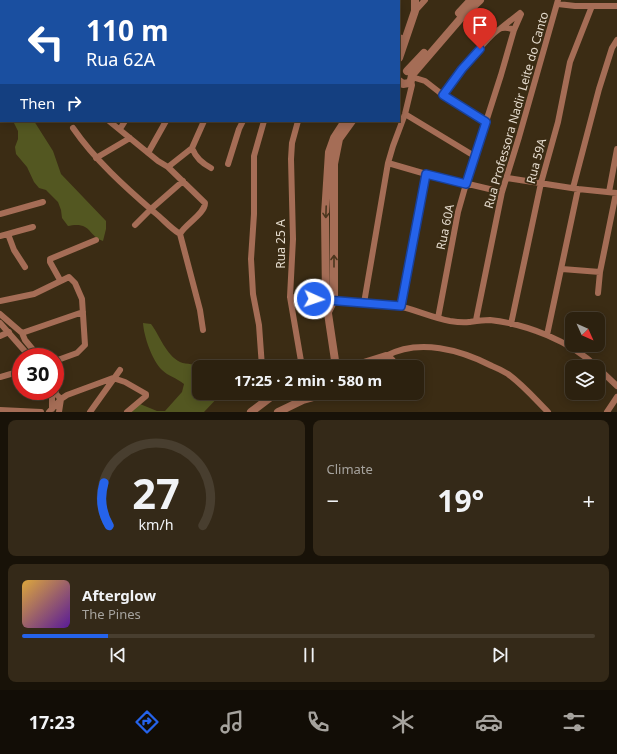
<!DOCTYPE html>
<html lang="en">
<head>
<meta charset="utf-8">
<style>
  body { margin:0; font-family:"Noto Sans",sans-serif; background:#342918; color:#f1f3f6; height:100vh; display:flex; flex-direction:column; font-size:15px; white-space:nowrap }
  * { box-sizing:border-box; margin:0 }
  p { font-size:13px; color:#a6a39e }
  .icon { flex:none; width:22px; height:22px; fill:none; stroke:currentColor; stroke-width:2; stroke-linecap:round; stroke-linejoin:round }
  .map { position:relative; height:412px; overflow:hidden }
  .details { display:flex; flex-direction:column; gap:8px; padding:8px; background:#181208; flex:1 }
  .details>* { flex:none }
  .banner { position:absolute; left:0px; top:0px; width:400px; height:122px; box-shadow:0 2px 10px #0003,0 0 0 1px #483e2f; background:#1a4fa0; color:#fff; overflow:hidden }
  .needle { width:26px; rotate:135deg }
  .controls { position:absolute; left:565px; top:312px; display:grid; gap:8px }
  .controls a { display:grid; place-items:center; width:40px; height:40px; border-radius:8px; background:#2c210f; box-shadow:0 2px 10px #0003,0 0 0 1px #483e2f; font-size:20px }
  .speed { position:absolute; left:12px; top:348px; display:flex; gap:8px; font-size:20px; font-weight:700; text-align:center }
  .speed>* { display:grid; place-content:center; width:52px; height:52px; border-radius:50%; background:#2c210f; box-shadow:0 2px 10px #0003,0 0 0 1px #483e2f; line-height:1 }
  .speed .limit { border:6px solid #d22; background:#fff; color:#111 }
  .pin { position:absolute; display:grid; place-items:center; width:34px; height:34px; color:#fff; margin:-41px -17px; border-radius:50% 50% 50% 0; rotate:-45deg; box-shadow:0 0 4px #0007 }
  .pin .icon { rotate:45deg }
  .me { position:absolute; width:44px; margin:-22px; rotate:93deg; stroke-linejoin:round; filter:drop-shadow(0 0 3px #0008) }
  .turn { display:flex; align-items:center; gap:14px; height:84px; padding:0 20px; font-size:18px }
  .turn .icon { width:52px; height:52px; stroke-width:2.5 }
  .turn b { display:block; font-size:28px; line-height:34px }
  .then { display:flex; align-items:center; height:38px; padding:0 20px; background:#0003; gap:8px; font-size:15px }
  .big { font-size:30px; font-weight:700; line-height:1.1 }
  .details .card { flex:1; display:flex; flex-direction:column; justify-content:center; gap:6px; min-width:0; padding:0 14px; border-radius:8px; background:#342918 }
  .details .dial { align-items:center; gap:0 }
  .dial svg { height:104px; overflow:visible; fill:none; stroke:#483e2f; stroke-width:7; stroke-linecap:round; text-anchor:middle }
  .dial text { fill:#f1f3f6; stroke:none }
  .song { display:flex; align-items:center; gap:12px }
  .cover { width:48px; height:48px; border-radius:6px; background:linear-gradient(135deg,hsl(40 70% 55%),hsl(270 70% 35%)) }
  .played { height:4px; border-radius:2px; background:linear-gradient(90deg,#2563eb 15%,#483e2f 15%) }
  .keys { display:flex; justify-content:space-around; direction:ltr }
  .heat { display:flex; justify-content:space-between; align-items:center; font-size:22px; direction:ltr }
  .details .tiles { flex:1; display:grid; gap:8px; grid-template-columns:1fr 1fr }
  .card:last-child { grid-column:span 2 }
  .trip { position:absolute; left:192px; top:360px; width:232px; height:40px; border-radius:8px; background:#2c210f; box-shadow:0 2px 10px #0003,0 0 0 1px #483e2f; font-weight:700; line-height:40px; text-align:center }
  .menu { display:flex; height:64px; justify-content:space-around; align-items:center; background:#120d06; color:#a6a39e }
  .menu .icon { width:28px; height:28px }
  .menu .active { color:#2563eb }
  .menu b { font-size:18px; color:#f1f3f6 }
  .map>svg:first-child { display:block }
</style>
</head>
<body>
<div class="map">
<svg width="617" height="412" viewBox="0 0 617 412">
  <rect width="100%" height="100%" fill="#3b2c14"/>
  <path fill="#535721" d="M13,121H34L53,151L61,174L106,221V229L103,241C92,237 92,231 85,227C80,224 73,225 68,226L62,218L61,210L58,202L46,190L39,188L34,182L27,167L16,154L15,147L18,139V131Z
    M143,323L151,324C160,336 166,355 180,362C187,365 195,363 202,367H199V393H222L204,412H125L140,404L157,411H165L182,392L184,384C177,378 168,376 162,370C152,360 144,337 143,323Z"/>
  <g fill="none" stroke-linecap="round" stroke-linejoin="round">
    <path stroke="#a56d56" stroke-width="6" d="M36,0L37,1
      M45,1L46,0
      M89,1H90
      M380,1V0
      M558,4L575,6H617
      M415,11L425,0
      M0,14L1,15
      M501,28L520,13L521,14L514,30
      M399,37L405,39
      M412,77L425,81L443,95L486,122
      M405,114L476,157
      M109,121L158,161L168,167L205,203C205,214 185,224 180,234L200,310L203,330
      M298,121L292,143L291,159L293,239L290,297L302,367
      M73,128C95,160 125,187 154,212C163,219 170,228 180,234
      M120,129L125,121
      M192,148C196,158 202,163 211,168
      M148,153L166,121
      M96,158L130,138
      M388,163L426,174L502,192
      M228,164L239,129L243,121
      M168,167L192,148L204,121
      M507,178L578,189L617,193
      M573,188L599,89L612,48L617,40
      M609,192L617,149
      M0,214L43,202
      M135,225L151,209L183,181
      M8,234L14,250L25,267
      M0,236L33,227
      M562,269L600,272
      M60,280L50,262V259L96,240
      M598,293L600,272L616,193
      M290,297L389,304C410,307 429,317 450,321C456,322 463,323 469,322C476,321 482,320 490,320C527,324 570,341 597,367
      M0,301L34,294L69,277L75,283L82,299L85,345L77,353L55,361
      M364,303L388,163L393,146L405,114L412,85L411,80
      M401,306L426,174
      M0,314L22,333L25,340L39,357
      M438,318L458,212L466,184L501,75L514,30C510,28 507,27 502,28C489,32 453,82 443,95
      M476,320L502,192L519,137L558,0
      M0,323L30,357
      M511,324L541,183L558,122L570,62L592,6
      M22,333L83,312
      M547,335L578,189
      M0,336L9,332
      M386,356C419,338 461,350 492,366C497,368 503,371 508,374C523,385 535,399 548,412
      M262,367L259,325L253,294L251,259L254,214V156L264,121
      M598,368L617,386
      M0,377L21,371
      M55,378L56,381L55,387
      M55,388L56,394L61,399L59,412
      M52,391V409
      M0,410L41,412
      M49,412L61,399L67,395L113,378L125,382L146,394V396L127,412
      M90,412L120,370
      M607,412L617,397"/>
    <path stroke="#a56d56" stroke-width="8" d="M459,13L471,0
      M399,58L415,11V0
      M407,71L424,53
      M412,75L461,18L480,0
      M399,81L403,84L409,83L411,80L412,75
      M328,312L334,300V164L339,139L352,121
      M336,367L326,300L325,214L329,152L334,138L345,121
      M351,367L386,356C392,359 393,361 393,367
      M251,412L276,393
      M278,412L303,400L328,393"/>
  </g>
  <defs><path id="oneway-shaft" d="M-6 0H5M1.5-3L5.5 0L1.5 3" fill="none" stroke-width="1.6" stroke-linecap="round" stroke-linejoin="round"/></defs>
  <g stroke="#4b361e">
    <use href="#oneway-shaft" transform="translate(326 212) rotate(92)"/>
    <use href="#oneway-shaft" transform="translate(334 261) rotate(-90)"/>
  </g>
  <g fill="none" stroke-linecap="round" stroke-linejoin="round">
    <g stroke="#184099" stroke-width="10">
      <path id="route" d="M314,299L401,306L426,174L466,184L486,122L443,95L462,69L480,49"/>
    </g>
    <use href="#route" stroke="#2563eb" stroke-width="7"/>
  </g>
  <g text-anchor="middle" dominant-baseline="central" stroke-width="4" stroke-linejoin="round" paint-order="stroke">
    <g font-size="12" fill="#e5dcce" stroke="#3b2c14">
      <text transform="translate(516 110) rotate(-74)">Rua Professora Nadir Leite do Canto</text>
      <text transform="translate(536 161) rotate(-75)">Rua 59A</text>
      <text transform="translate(445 227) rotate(-78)">Rua 60A</text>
      <text transform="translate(280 244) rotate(-90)">Rua 25 A</text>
    </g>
  </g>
</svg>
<div class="controls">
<a><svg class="needle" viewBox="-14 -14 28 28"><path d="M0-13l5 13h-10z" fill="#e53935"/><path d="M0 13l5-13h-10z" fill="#a6a39e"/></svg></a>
<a><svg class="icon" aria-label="layers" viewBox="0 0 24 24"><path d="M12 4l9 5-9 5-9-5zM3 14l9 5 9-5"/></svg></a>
</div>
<div class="speed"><div class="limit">30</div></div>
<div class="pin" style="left:480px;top:49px;background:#d93025"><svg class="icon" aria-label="arrive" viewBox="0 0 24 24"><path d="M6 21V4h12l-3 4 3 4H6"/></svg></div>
<svg class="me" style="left:314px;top:299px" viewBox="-20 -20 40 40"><circle r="17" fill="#2563eb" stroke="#fff" stroke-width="3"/><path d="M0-11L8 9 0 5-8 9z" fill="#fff"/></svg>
<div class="trip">17:25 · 2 min · 580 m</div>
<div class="banner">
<div class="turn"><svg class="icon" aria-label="left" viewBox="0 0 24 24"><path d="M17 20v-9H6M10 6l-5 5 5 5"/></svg><div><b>110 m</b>Rua 62A</div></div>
<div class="then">Then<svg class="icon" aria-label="right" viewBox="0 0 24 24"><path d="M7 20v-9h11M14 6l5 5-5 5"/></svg></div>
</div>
</div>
<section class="details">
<div class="tiles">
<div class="card dial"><svg viewBox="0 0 100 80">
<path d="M14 69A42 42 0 1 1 86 69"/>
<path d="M14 69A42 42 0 0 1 10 36" stroke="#2563eb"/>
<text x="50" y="56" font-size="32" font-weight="700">27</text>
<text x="50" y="72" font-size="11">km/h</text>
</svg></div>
<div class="card"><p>Climate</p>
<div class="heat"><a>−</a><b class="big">19°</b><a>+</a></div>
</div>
<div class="card">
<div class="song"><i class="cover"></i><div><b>Afterglow</b><p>The Pines</p></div></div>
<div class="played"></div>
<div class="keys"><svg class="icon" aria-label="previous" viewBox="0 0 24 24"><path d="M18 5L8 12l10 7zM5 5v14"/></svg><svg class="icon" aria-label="pause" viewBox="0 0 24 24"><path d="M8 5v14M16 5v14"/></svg><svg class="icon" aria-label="next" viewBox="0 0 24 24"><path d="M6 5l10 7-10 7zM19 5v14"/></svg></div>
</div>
</div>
</section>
<nav class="menu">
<b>17:23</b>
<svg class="icon active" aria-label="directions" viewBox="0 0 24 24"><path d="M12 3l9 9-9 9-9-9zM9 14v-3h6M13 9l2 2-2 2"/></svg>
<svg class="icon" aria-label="music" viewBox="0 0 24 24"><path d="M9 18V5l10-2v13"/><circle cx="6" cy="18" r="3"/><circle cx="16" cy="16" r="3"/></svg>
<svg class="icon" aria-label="phone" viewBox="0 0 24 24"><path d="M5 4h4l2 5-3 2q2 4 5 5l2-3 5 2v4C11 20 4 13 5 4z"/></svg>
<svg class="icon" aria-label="climate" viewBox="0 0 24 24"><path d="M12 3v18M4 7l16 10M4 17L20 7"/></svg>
<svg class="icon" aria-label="car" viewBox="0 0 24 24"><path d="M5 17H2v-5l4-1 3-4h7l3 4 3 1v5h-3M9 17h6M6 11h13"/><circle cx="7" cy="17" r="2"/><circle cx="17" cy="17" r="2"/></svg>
<svg class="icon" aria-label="filters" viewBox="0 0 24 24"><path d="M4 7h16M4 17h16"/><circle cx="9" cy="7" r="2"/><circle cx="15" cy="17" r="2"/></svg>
</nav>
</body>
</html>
